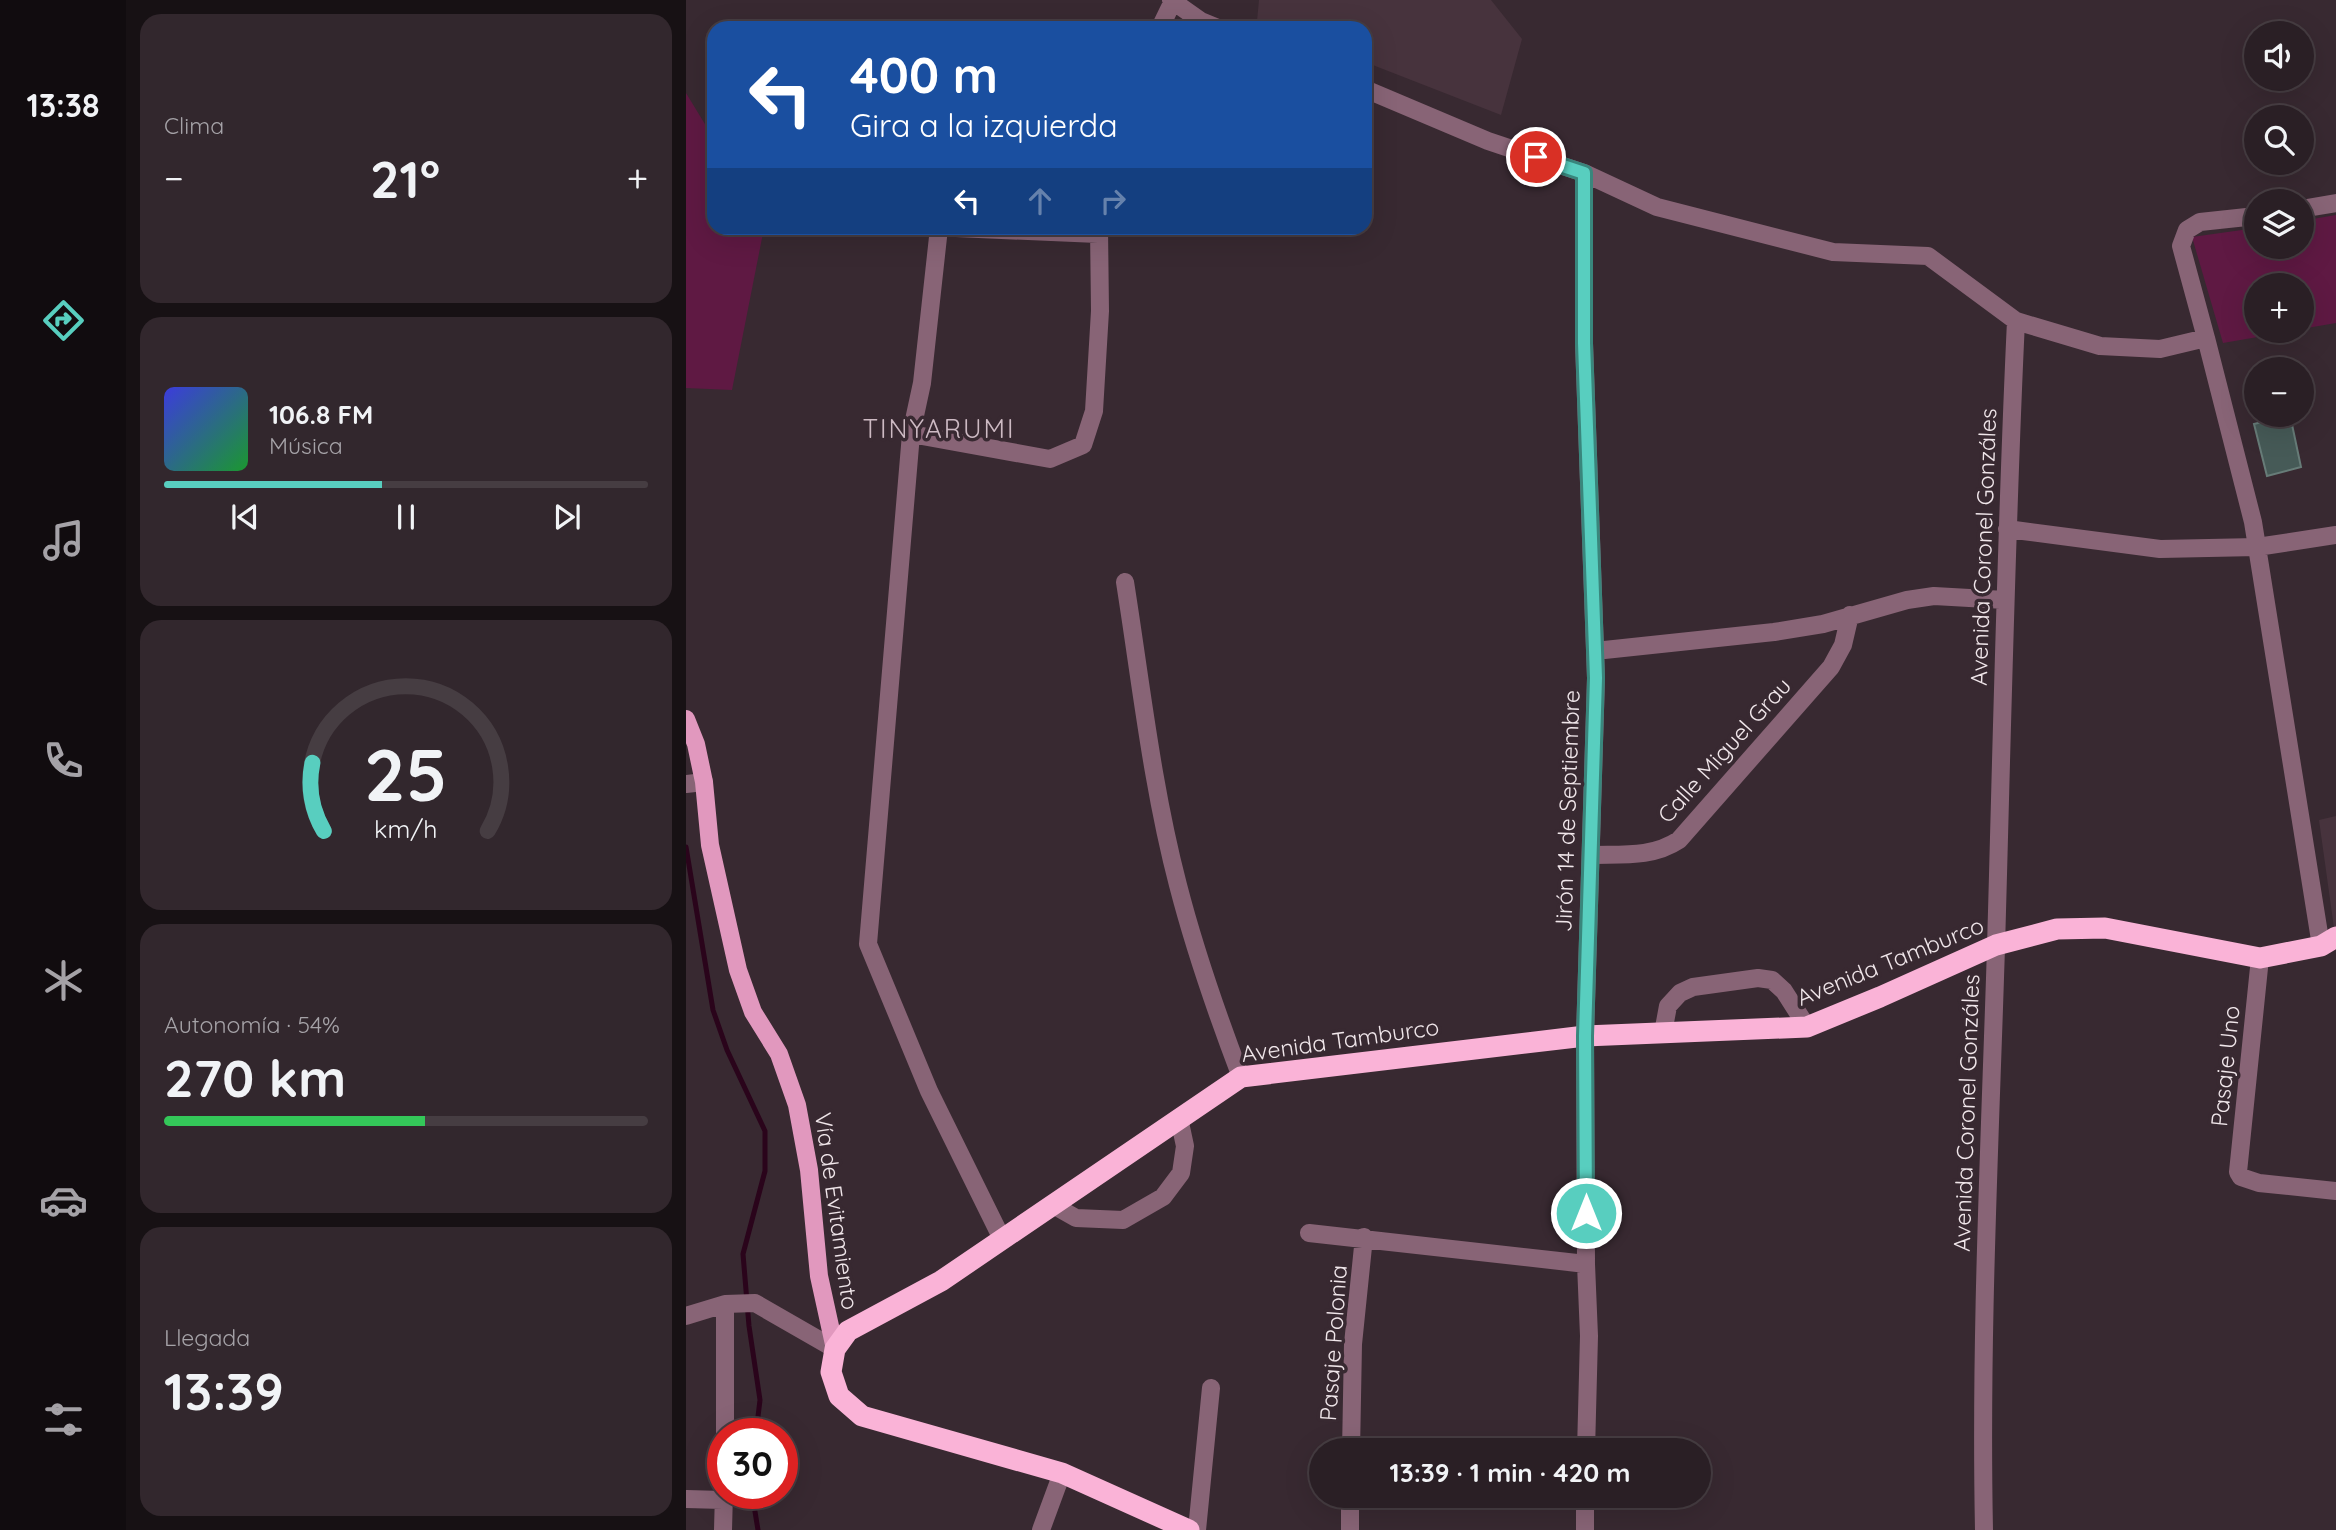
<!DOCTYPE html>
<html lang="es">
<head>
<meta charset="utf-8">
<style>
  body { margin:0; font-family:Quicksand,sans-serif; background:#32272d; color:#f1f3f6; height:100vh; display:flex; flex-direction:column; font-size:26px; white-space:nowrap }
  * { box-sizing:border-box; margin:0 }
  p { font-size:23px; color:#a5a2a7 }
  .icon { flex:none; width:38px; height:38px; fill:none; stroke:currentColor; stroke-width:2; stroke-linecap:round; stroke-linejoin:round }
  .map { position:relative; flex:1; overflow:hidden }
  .panel { display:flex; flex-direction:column; gap:14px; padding:14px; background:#171114; width:560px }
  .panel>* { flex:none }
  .top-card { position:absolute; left:21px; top:21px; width:665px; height:214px; border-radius:21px; box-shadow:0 7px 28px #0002,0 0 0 2px #463d42; background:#1a4fa0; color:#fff; overflow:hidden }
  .tools { position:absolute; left:1558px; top:21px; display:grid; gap:14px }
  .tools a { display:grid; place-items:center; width:70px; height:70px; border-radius:50%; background:#2a1f25; box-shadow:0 7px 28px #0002,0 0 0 2px #463d42; font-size:35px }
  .speed { position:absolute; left:21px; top:1418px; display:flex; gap:14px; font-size:35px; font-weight:700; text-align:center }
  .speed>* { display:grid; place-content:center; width:91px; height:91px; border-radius:50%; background:#2a1f25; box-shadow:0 7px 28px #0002,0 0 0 2px #463d42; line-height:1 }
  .speed .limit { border:10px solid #d22; background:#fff; color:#111 }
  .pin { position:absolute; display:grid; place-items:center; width:60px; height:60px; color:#fff; margin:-30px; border:4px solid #fff; border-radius:50%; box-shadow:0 2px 7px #0007 }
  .me { position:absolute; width:77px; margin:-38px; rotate:0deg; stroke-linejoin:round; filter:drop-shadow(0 0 5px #0008) }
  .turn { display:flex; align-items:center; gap:24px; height:147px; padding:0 28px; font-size:32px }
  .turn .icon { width:91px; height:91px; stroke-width:2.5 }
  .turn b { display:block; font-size:49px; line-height:60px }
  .lanes { display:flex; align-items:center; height:66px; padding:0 28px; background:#0003; justify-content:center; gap:35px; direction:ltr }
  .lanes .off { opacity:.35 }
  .big { font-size:52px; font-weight:800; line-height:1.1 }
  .panel .tile { flex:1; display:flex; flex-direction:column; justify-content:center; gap:10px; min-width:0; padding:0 24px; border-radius:21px; background:#32272d }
  .panel .dial { align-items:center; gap:0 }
  .dial svg { height:182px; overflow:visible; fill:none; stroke:#463d42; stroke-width:7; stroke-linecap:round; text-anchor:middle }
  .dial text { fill:#f1f3f6; stroke:none }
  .song { display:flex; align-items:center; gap:21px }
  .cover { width:84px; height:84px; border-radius:10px; background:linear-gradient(135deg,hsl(240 70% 55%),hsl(130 70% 35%)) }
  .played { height:7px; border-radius:4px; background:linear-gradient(90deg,#58cebf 45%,#463d42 45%) }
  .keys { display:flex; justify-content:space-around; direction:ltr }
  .heat { display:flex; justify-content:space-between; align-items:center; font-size:38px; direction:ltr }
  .charge { height:10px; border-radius:5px; background:linear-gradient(90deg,#34c759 54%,#463d42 0) }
  .trip { position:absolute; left:623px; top:1438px; width:402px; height:70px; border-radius:35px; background:#2a1f25; box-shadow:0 7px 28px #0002,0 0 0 2px #463d42; font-weight:800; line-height:70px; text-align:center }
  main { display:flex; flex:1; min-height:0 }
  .tabs { display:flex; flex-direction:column; width:126px; justify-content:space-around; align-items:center; background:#110c0f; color:#a5a2a7 }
  .tabs .icon { width:49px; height:49px }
  .tabs .active { color:#58cebf }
  .tabs b { font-size:32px; color:#f1f3f6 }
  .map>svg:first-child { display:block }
</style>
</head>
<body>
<main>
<nav class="tabs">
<b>13:38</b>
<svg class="icon active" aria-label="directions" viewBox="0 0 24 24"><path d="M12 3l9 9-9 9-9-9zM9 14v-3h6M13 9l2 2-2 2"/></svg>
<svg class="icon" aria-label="music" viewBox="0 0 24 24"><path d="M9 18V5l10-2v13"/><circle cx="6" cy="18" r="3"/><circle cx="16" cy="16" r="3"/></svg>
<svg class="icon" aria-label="phone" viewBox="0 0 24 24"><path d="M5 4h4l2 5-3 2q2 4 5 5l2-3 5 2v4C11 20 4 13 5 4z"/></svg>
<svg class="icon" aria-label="climate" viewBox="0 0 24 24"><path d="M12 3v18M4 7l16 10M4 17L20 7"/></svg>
<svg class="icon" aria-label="car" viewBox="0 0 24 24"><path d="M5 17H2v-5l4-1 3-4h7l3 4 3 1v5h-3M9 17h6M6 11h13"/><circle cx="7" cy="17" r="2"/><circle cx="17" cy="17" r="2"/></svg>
<svg class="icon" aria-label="filters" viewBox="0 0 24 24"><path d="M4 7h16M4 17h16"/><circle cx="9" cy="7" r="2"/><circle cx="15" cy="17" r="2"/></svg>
</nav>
<section class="panel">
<div class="tile"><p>Clima</p>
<div class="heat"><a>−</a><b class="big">21°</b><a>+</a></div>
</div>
<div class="tile">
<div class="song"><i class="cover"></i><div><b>106.8 FM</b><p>Música</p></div></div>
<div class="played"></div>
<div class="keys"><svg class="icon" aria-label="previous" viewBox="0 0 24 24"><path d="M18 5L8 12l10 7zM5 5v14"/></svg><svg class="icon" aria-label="pause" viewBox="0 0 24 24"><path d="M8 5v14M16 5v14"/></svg><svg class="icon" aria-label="next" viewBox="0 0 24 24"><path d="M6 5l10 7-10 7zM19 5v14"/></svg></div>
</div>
<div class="tile dial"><svg viewBox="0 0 100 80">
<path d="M14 69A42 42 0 1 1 86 69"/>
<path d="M14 69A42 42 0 0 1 9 39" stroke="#58cebf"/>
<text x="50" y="56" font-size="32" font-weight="700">25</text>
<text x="50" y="72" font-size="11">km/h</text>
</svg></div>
<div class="tile"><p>Autonomía · 54%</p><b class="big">270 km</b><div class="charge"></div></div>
<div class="tile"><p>Llegada</p><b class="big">13:39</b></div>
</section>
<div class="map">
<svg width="1650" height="1530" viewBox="0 0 1650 1530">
  <rect width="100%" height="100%" fill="#382931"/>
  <path fill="#47333d" d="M573,0H805L836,39L815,115L679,62V28H590L571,21Z
    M1650,816V927L1648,928L1633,820Z"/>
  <path fill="#5f1943" d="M0,93L28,139V228H78L46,390L0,388Z
    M1650,215V323L1615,329V285H1570V331H1607L1537,343L1506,237L1570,228V247H1615V221Z"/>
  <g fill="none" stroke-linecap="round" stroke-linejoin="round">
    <path stroke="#2a041b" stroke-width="5" d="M0,847L27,1010L41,1050L79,1131V1171L57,1254L63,1326L74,1400L70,1433
      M66,1493L72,1530"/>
  </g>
  <path fill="#465a57" stroke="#677c78" stroke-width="2" d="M1604,415L1615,467L1581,476L1568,424Z"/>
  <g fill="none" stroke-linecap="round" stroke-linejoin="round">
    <path stroke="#886476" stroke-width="18" d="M485,0L515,21L532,28
      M474,28L487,1
      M679,89L802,141L898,173L971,207L1147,252L1242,256L1330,321L1414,346L1474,349L1520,338L1495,246L1501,230L1514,222L1570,216
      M898,173V343L910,678L899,1036L900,1264L903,1336L900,1451
      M1615,209L1650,203
      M253,228L236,383L225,434L182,944L243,1091L316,1239
      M270,228L412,234
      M1520,338L1567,522L1635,946
      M225,434L364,459L397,445L408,411L414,311L413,228
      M1321,529L1474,549L1571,547L1650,535
      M439,582C455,683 466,786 492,885C509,951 531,1014 555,1077
      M909,651L1088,632L1137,624L1221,600L1248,596L1319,600
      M0,784L18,782
      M905,855C935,854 966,858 993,840L1145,667L1157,645L1164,615
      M1574,958L1552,1172L1555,1177L1573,1183L1650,1191
      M977,1033L982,1006L994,993L1007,987L1072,978L1086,980L1098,991L1121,1027
      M367,1205L390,1218L437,1220L477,1197L495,1173L499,1146L493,1118
      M623,1233L900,1264
      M0,1316L39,1304L69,1303L149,1349
      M39,1433V1304
      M665,1451L667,1344L678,1237
      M899,1496V1530
      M0,1499L37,1500
      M37,1530L38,1493
      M355,1530L376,1473
      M511,1530L525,1388
      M664,1530V1496
      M1298,1530C1294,1335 1304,1141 1310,947C1316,738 1320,529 1330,321"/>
    <path stroke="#e198be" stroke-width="18" d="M0,719L10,744L18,782L24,845L52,970L67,1012L93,1054L111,1105L123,1170L133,1276L149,1349"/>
    <path stroke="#fab3d7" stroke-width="21" d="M503,1530L376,1473L176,1416L153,1396L145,1372L149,1349L162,1331L255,1281L555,1077L899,1036L1121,1027L1194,997L1310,945L1371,929L1419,928L1574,958L1635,946L1650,937"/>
  </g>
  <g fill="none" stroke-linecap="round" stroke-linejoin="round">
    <g stroke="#39867c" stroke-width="18">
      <path id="route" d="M850,157L898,173V343L910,678L899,1036L900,1213"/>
    </g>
    <use href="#route" stroke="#58cebf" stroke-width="12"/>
  </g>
  <g text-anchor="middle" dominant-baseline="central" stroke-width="7" stroke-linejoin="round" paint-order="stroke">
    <g font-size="23" fill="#f0e6ea" stroke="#382931">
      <text transform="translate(1297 547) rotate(-88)">Avenida Coronel Gonzáles</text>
      <text transform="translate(1038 750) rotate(-48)">Calle Miguel Grau</text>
      <text transform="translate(881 811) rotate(-88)">Jirón 14 de Septiembre</text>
      <text transform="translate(1204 961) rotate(-22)">Avenida Tamburco</text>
      <text transform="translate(654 1040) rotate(-8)">Avenida Tamburco</text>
      <text transform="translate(1539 1066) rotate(-84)">Pasaje Uno</text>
      <text transform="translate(1280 1113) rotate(-88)">Avenida Coronel Gonzáles</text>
      <text transform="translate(151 1211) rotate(82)">Vía de Evitamiento</text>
      <text transform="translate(647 1343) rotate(-86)">Pasaje Polonia</text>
    </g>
    <g font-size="26" letter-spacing="2" fill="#cdbac3" stroke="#382931">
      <text x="253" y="428">TINYARUMI</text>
    </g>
  </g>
</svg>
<div class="tools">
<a><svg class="icon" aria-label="sound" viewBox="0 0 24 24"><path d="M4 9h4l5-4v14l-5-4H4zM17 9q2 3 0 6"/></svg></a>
<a><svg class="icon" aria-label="search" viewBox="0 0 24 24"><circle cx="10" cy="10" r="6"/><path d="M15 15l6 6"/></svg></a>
<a><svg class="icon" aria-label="layers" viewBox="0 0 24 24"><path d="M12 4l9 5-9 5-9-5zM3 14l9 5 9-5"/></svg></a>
<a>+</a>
<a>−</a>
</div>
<div class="speed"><div class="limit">30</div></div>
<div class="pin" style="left:850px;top:157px;background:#d93025"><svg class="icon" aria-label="arrive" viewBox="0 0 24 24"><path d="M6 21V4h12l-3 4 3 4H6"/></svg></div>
<svg class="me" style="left:900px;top:1213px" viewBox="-20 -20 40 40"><circle r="17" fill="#58cebf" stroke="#fff" stroke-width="3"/><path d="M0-11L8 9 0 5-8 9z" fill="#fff"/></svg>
<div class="trip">13:39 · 1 min · 420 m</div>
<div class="top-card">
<div class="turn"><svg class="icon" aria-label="left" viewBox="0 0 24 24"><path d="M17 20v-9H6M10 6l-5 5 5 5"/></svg><div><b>400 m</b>Gira a la izquierda</div></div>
<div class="lanes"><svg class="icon" aria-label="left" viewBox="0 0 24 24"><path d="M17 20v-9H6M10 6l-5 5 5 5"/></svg><svg class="icon off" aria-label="ahead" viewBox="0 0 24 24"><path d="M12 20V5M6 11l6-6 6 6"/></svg><svg class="icon off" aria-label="right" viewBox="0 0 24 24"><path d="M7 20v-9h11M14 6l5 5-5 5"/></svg></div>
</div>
</div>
</main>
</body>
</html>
